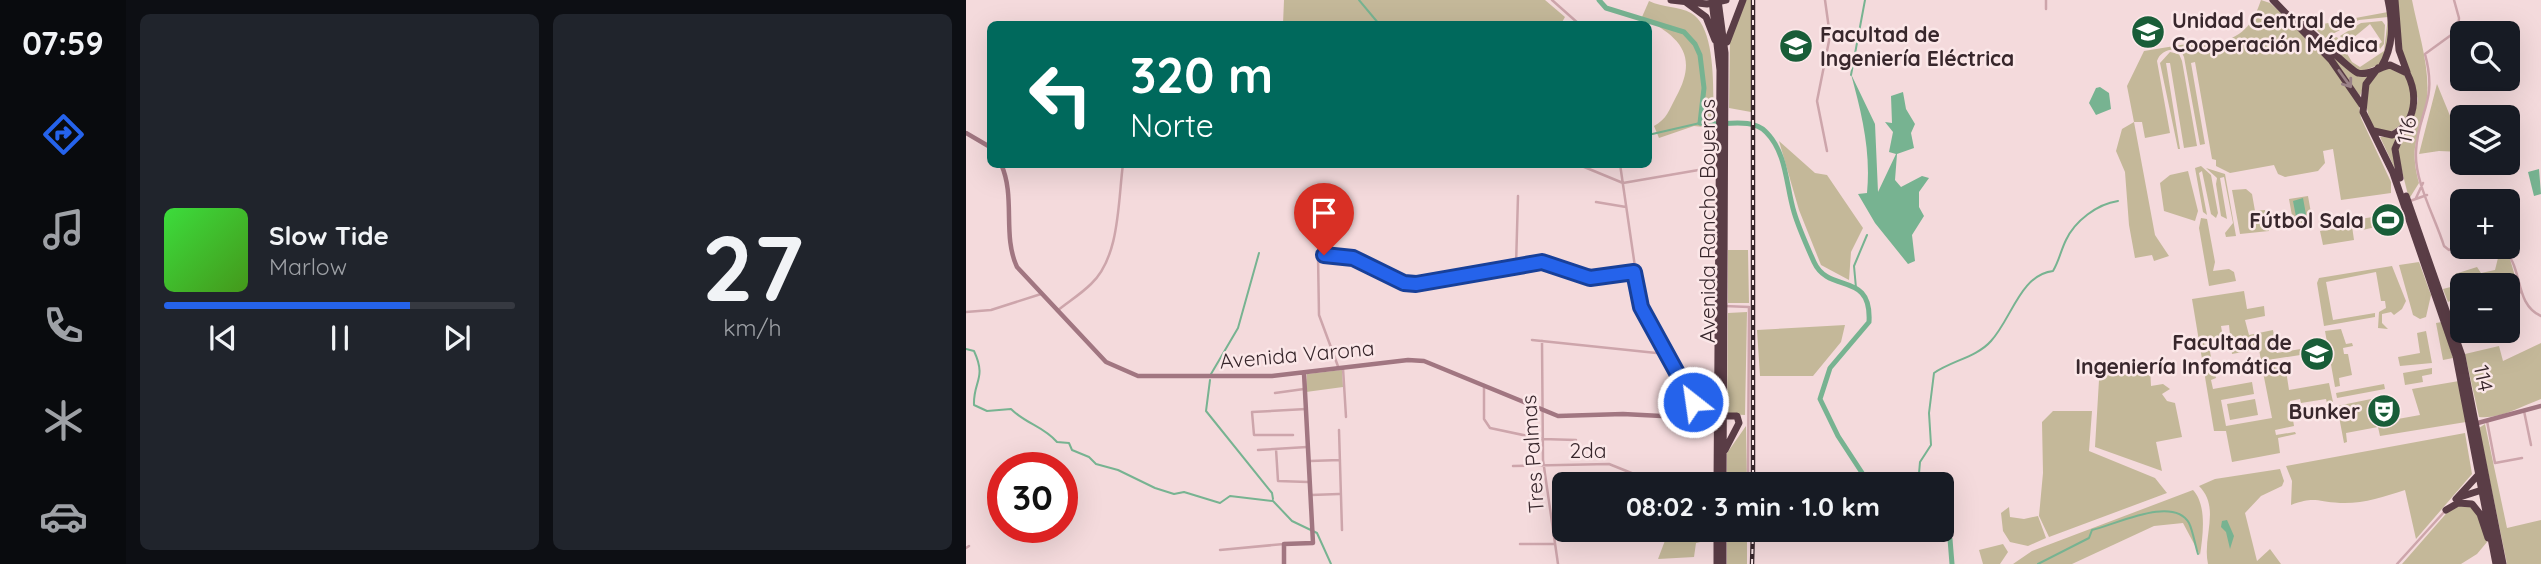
<!DOCTYPE html>
<html lang="en">
<head>
<meta charset="utf-8">
<style>
  body { margin:0; font-family:Quicksand,sans-serif; background:#20242c; color:#f1f3f6; height:100vh; display:flex; flex-direction:column; font-size:26px; white-space:nowrap }
  * { box-sizing:border-box; margin:0 }
  p { font-size:23px; color:#9ea1a6 }
  .icon { flex:none; width:38px; height:38px; fill:none; stroke:currentColor; stroke-width:2; stroke-linecap:round; stroke-linejoin:round }
  .map { position:relative; flex:1; overflow:hidden }
  .sheet { display:flex; flex-direction:column; gap:14px; padding:14px; background:#0d0f14; width:840px }
  .sheet>* { flex:none }
  .top-card { position:absolute; left:21px; top:21px; width:665px; height:147px; border-radius:10px; box-shadow:0 7px 28px #0002; background:#00695c; color:#fff; overflow:hidden }
  .tools { position:absolute; left:1484px; top:21px; display:grid; gap:14px }
  .tools a { display:grid; place-items:center; width:70px; height:70px; border-radius:10px; background:#171b24; box-shadow:0 7px 28px #0002; font-size:35px }
  .speed { position:absolute; left:21px; top:452px; display:flex; gap:14px; font-size:35px; font-weight:700; text-align:center }
  .speed>* { display:grid; place-content:center; width:91px; height:91px; border-radius:50%; background:#171b24; box-shadow:0 7px 28px #0002; line-height:1 }
  .speed .limit { border:10px solid #d22; background:#fff; color:#111 }
  .pin { position:absolute; display:grid; place-items:center; width:60px; height:60px; color:#fff; margin:-72px -30px; border-radius:50% 50% 50% 0; rotate:-45deg; box-shadow:0 0 7px #0007 }
  .pin .icon { rotate:45deg }
  .me { position:absolute; width:77px; margin:-38px; rotate:330deg; stroke-linejoin:round; filter:drop-shadow(0 0 5px #0008) }
  .turn { display:flex; align-items:center; gap:24px; height:147px; padding:0 28px; font-size:32px }
  .turn .icon { width:91px; height:91px; stroke-width:2.5 }
  .turn b { display:block; font-size:49px; line-height:60px }
  .sheet .widget { flex:1; display:flex; flex-direction:column; justify-content:center; gap:10px; min-width:0; padding:0 24px; border-radius:10px; background:#20242c }
  .sheet .dial { align-items:center; gap:0 }
  .dial b { font-size:91px; line-height:1 }
  .song { display:flex; align-items:center; gap:21px }
  .cover { width:84px; height:84px; border-radius:10px; background:linear-gradient(135deg,hsl(120 70% 55%),hsl(100 70% 35%)) }
  .played { height:7px; border-radius:4px; background:linear-gradient(90deg,#2563eb 70%,#363941 70%) }
  .keys { display:flex; justify-content:space-around; direction:ltr }
  .sheet .tiles { flex:1; display:grid; gap:14px; grid-template-columns:repeat(2,1fr) }
  .trip { position:absolute; left:586px; top:472px; width:402px; height:70px; border-radius:10px; background:#171b24; box-shadow:0 7px 28px #0002; font-weight:700; line-height:70px; text-align:center }
  main { display:flex; flex:1; min-height:0 }
  .tabs { display:flex; flex-direction:column; width:126px; justify-content:space-around; align-items:center; background:#090b0e; color:#9ea1a6 }
  .tabs .icon { width:49px; height:49px }
  .tabs .on { color:#2563eb }
  .tabs b { font-size:32px; color:#f1f3f6 }
  .map>svg:first-child { display:block }
</style>
</head>
<body>
<main>
<nav class="tabs">
<b>07:59</b>
<svg class="icon on" aria-label="directions" viewBox="0 0 24 24"><path d="M12 3l9 9-9 9-9-9zM9 14v-3h6M13 9l2 2-2 2"/></svg>
<svg class="icon" aria-label="music" viewBox="0 0 24 24"><path d="M9 18V5l10-2v13"/><circle cx="6" cy="18" r="3"/><circle cx="16" cy="16" r="3"/></svg>
<svg class="icon" aria-label="phone" viewBox="0 0 24 24"><path d="M5 4h4l2 5-3 2q2 4 5 5l2-3 5 2v4C11 20 4 13 5 4z"/></svg>
<svg class="icon" aria-label="climate" viewBox="0 0 24 24"><path d="M12 3v18M4 7l16 10M4 17L20 7"/></svg>
<svg class="icon" aria-label="car" viewBox="0 0 24 24"><path d="M5 17H2v-5l4-1 3-4h7l3 4 3 1v5h-3M9 17h6M6 11h13"/><circle cx="7" cy="17" r="2"/><circle cx="17" cy="17" r="2"/></svg>
</nav>
<section class="sheet">
<div class="tiles">
<div class="widget">
<div class="song"><i class="cover"></i><div><b>Slow Tide</b><p>Marlow</p></div></div>
<div class="played"></div>
<div class="keys"><svg class="icon" aria-label="previous" viewBox="0 0 24 24"><path d="M18 5L8 12l10 7zM5 5v14"/></svg><svg class="icon" aria-label="pause" viewBox="0 0 24 24"><path d="M8 5v14M16 5v14"/></svg><svg class="icon" aria-label="next" viewBox="0 0 24 24"><path d="M6 5l10 7-10 7zM19 5v14"/></svg></div>
</div>
<div class="widget dial"><b>27</b><p>km/h</p></div>
</div>
</section>
<div class="map">
<svg width="1575" height="564" viewBox="0 0 1575 564">
  <rect width="100%" height="100%" fill="#f4dadc"/>
  <path fill="#c4b899" d="M318,0H579L599,17L595,24H317Z
    M779,0H785V112L763,108L764,42Z
    M1295,0L1304,3L1330,26L1361,58L1392,101L1395,118L1425,182V193L1375,200L1367,149L1357,151L1359,163L1352,171L1319,177L1312,174L1308,165L1264,173L1250,166V160L1246,159L1229,62L1225,63L1239,144L1234,145L1218,57L1215,51C1206,47 1194,51 1191,61L1204,133L1179,138L1176,122H1168L1189,235L1203,256L1188,261L1186,255L1169,258L1163,225L1159,172L1150,151L1156,129L1168,122L1161,86L1178,51L1239,41L1242,49C1273,35 1284,33 1295,0Z
    M1431,0H1446C1452,31 1464,66 1461,98C1457,136 1441,139 1453,183L1443,199L1431,151L1449,113L1452,99L1436,50Z
    M683,1C697,8 713,6 725,13C752,28 747,100 747,128L728,126L693,138L688,126C701,119 703,110 710,97C733,55 714,37 676,17Z
    M1422,12L1424,30L1420,56L1412,65L1394,72C1383,63 1366,54 1364,39L1371,37L1386,62L1394,67L1418,51L1422,17L1393,20L1359,38L1346,26Z
    M1416,21L1419,25L1418,44L1414,49L1412,45L1416,42L1404,24L1381,43L1374,36L1395,23Z
    M1361,50L1380,67L1402,75L1394,96Z
    M1204,52L1213,54L1216,61L1231,146L1218,148L1204,63H1200L1214,149H1212L1194,63Z
    M1421,67L1442,77C1447,105 1449,117 1423,133L1408,128C1397,108 1394,76 1421,67Z
    M1471,84L1496,145V152L1473,151L1453,154Z
    M1430,136L1427,150L1430,171L1414,137Z
    M813,141L849,173L861,175L897,228L885,252L883,280L855,265L833,210Z
    M1235,166L1245,175L1252,213L1250,218L1245,214L1236,171L1233,173L1241,215L1237,212L1229,168Z
    M1240,168L1259,174L1270,236L1260,237L1259,233L1267,223L1258,177L1254,178L1261,219L1255,216L1250,184L1251,178Z
    M1222,171L1232,211L1229,221L1198,211L1194,183L1204,175Z
    M1280,189L1286,194L1289,211L1299,210L1303,231L1274,234L1266,190Z
    M1342,196L1347,224L1328,227L1323,199Z
    M1426,210L1429,229L1419,231L1415,211Z
    M1413,216L1415,226L1396,230L1394,219Z
    M1235,218L1241,219L1249,262L1247,271L1263,269L1268,272L1270,281L1243,286L1233,228Z
    M1386,226L1388,240L1357,245L1354,231Z
    M762,250H782L783,303H762Z
    M1534,250L1544,259L1553,290L1542,293V285H1496V303L1491,305L1486,300L1482,302L1477,289L1492,285L1489,274L1511,267L1515,273L1529,270Z
    M1453,262L1465,295L1460,317L1454,319L1447,315L1433,265Z
    M1426,266L1440,301L1436,309L1428,315L1425,312L1416,314V323L1422,329L1412,328L1413,312L1420,308L1419,301H1415L1410,272L1360,282L1367,320L1409,313V317L1358,326L1351,283L1353,278Z
    M1278,291L1281,309L1298,306L1299,316L1279,320L1283,335L1307,330L1311,353L1346,347L1347,353L1295,361L1293,349L1266,354L1263,325L1255,326L1258,343L1243,346L1245,357L1241,358L1243,368L1248,367L1250,378L1245,380L1247,389L1286,382L1288,394L1255,400L1260,426L1306,418L1296,367L1319,364L1323,390L1363,383L1367,402L1361,403L1360,399L1335,403L1334,399L1324,401L1328,426L1309,430L1310,435L1329,432L1330,434L1312,438L1314,453L1266,462L1260,431H1248L1226,299Z
    M781,312L779,415L761,414L762,313Z
    M1476,322L1487,358L1477,360L1470,323Z
    M879,325L875,342L847,376H794L791,330Z
    M1375,329L1380,344L1386,343L1387,346L1377,348L1378,354H1382L1386,375L1373,378L1374,386L1369,387L1359,331Z
    M1460,331L1466,363L1434,366L1432,357L1454,353L1451,333Z
    M1575,343V399C1556,406 1535,419 1513,417L1499,354L1533,346L1537,361Z
    M1154,366H1184L1185,386L1197,384L1204,389L1196,394L1201,401L1209,403L1216,437L1190,442L1196,471L1129,447L1133,380Z
    M1466,368V374L1456,376L1457,382L1439,385L1437,373Z
    M376,370L377,387L340,392L341,374Z
    M1493,381L1500,422L1414,436L1412,427L1380,433L1381,442L1378,443L1371,406L1410,398L1415,422L1454,415L1446,389Z
    M1418,384L1419,389L1371,398L1370,393Z
    M1289,399L1292,415L1264,420L1261,404Z
    M1087,411H1126L1123,451L1189,478L1201,493L1083,537L1073,516L1077,473L1076,422Z
    M1519,424L1541,528L1575,520V564H1541L1513,428Z
    M780,426L781,485H761V453Z
    M1499,433L1506,474L1450,539L1439,490C1417,497 1397,504 1374,503C1350,502 1350,496 1325,505L1326,481L1320,466Z
    M1314,469L1318,481L1316,486L1295,496L1279,513L1291,561L1304,549L1315,564H1242C1236,537 1255,508 1233,486L1249,479Z
    M638,473L655,474L680,485H640Z
    M1227,490C1241,505 1237,535 1234,555L1217,523L1188,526L1106,564H1047L1066,551Z
    M1491,506L1505,507L1510,511L1521,542L1511,554L1495,564H1436L1485,508Z
    M1043,507L1044,517L1058,519L1072,516L1080,538L1062,546L1044,542L1037,531L1035,513Z
    M703,530H743V540L730,543L728,557L692,559Z
    M761,530H781V564H761Z
    M1037,544L1042,552L1034,564H1017L1013,550Z"/>
  <path fill="#77b391" d="M885,74L909,124L912,192L930,154L923,152L927,132L919,122L926,123L925,96L937,92L940,109L949,124L945,133L948,148L931,154L929,180L935,187L956,176L963,178L953,192V207L958,216L946,235L949,261L942,264L909,223L892,194L901,193C905,151 896,115 885,74Z
    M1134,87L1143,93L1145,109L1130,115L1123,103L1130,88Z
    M1573,169L1575,194L1568,196L1562,172Z
    M1337,198L1341,220L1331,222L1327,201Z
    M1261,520L1268,536L1264,549L1260,532L1255,527L1256,521Z"/>
  <g fill="none" stroke-linecap="round" stroke-linejoin="round">
    <path stroke="#77b391" stroke-width="2" d="M393,0L413,24
      M885,75L899,0
      M682,135L734,123
      M890,288L888,266L901,235
      M0,349L8,351C21,379 7,381 8,405L21,411L45,409C60,424 77,426 91,442L103,443L106,450L123,457L130,464L152,470L189,488L208,494L218,492L254,503L264,496L307,501L326,521L351,533L365,564
      M245,374L272,328L293,253
      M244,380L240,411L306,493L307,499
      M952,485L954,462L965,445L963,413L968,373C985,361 1011,357 1025,341C1046,318 1054,275 1087,271C1093,261 1095,250 1100,240C1109,221 1131,204 1152,201
      M1072,564L1123,538L1126,530C1149,525 1207,495 1223,523C1227,531 1229,545 1232,554"/>
    <path stroke="#77b391" stroke-width="5" d="M633,0L640,8L718,32L729,44L734,55L738,88L734,123C754,127 785,116 800,132C821,153 820,186 828,212C833,229 841,246 848,262C863,295 906,270 903,322L864,368L854,399L872,436L904,485
      M976,530L984,539L986,564"/>
    <path stroke="#cda5ab" stroke-width="2.5" d="M586,0L613,24
      M859,0L864,36L851,101L861,151
      M1488,0L1493,18L1492,30L1459,54C1472,102 1452,111 1450,151C1448,181 1469,217 1478,246L1483,250L1496,246
      M1080,9V0
      M611,164L657,183L750,167
      M654,164L675,308L727,402L740,418
      M1450,198L1457,183
      M1444,201L1461,195
      M630,202L660,207
      M1534,247C1559,263 1546,303 1575,316
      M550,266L552,196
      M1542,296L1555,292
      M758,306L783,307L782,485
      M91,311C102,302 115,294 125,284C154,257 152,201 157,164
      M0,312L25,310L75,294
      M566,340L700,354
      M576,341L577,460L592,564
      M377,368L380,417
      M373,369L353,315L352,256C389,250 414,282 450,284L576,262L624,278L668,272
      M518,385V419L524,428L576,439L610,440
      M309,393L338,389
      M1558,411L1565,445
      M1521,421L1529,463L1556,458
      M373,430L376,530
      M327,435H288L286,412L340,409
      M310,449L312,481L342,482
      M292,450L341,447
      M344,461L374,460
      M547,466L643,464L693,484L718,478L732,485
      M345,495L373,494
      M554,544H589
      M0,548L3,546
      M254,550L318,544
      M1431,564L1479,511"/>
    <path stroke="#a17681" stroke-width="4.5" d="M0,133L24,147
      M35,164C50,197 36,235 51,267L140,362L172,376H306L442,360L458,361L592,416L657,414L753,419
      M721,418L727,402L752,388
      M1508,424L1575,406
      M318,564V544L347,543L338,373"/>
    <path stroke="#5a3d46" stroke-width="7" d="M705,0L741,4L760,0
      M746,0L754,70L751,485
      M752,0L759,53L757,485
      M1307,0L1365,60L1396,105
      M1429,0L1433,50L1441,72
      M721,3L740,17L749,40
      M1328,18C1342,27 1384,71 1392,73C1402,76 1414,67 1424,65L1441,73C1452,94 1451,123 1426,135L1408,131
      M761,42L777,0
      M1415,67C1428,46 1427,23 1422,0
      M1412,68L1400,84L1397,112L1427,173L1490,356L1530,564
      M1434,178L1429,149L1439,126
      M1440,196L1496,356L1537,564
      M759,416H771L773,423L759,450
      M1494,497L1519,489
      M1490,499L1513,474
      M1480,510L1492,503L1506,504L1514,514L1522,538
      M751,564V530
      M757,564V530"/>
    <g stroke="#38272c" stroke-width="4.5">
      <path id="rail" d="M787,485V0
        M786,564L787,530"/>
    </g>
    <use href="#rail" stroke="#fbe7e8" stroke-width="2" stroke-dasharray="5" stroke-linecap="butt"/>
  </g>
  <defs><path id="oneway-shaft" d="M-6 0H5M1.5-3L5.5 0L1.5 3" fill="none" stroke-width="1.6" stroke-linecap="round" stroke-linejoin="round" transform="scale(1.75)"/></defs>
  <use stroke="#9a8187" href="#oneway-shaft" transform="translate(1379 79) rotate(54)"/>
  <g fill="none" stroke-linecap="round" stroke-linejoin="round">
    <g stroke="#184099" stroke-width="18">
      <path id="route" d="M358,255L387,258L438,283L450,284L576,262L624,278L668,272L675,307L727,402"/>
    </g>
    <use href="#route" stroke="#2563eb" stroke-width="12"/>
  </g>
  <defs>
    <g id="university-disc" transform="scale(1.75)"><circle r="9.5" fill="#195d38" stroke="#fbe7e8"/><path d="M0-5L7-2L0 1L-7-2ZM-4 1L0 2.5L4 1V4Q0 6-4 4Z" fill="#fff"/></g>
    <g id="stadium-disc" transform="scale(1.75)"><circle r="9.5" fill="#195d38" stroke="#fbe7e8"/><path d="M0-5a6.5 5 0 1 0 0 10a6.5 5 0 1 0 0-10ZM-3.5-1.8h7v3.6h-7Z" fill="#fff"/></g>
    <g id="theatre-disc" transform="scale(1.75)"><circle r="9.5" fill="#195d38" stroke="#fbe7e8"/><path d="M-5-5.5Q0-4 5-5.5V0Q5 5 0 6Q-5 5-5 0ZM-3.3-2.5H-1v1.5H-3.3ZM1-2.5H3.3v1.5H1ZM-2.8 1Q0 5.5 2.8 1Z" fill="#fff"/></g>
  </defs>
  <g fill-rule="evenodd">
    <use href="#university-disc" x="1182" y="32"/>
    <use href="#university-disc" x="830" y="46"/>
    <use href="#stadium-disc" x="1422" y="220"/>
    <use href="#university-disc" x="1351" y="354"/>
    <use href="#theatre-disc" x="1418" y="411"/>
  </g>
  <g text-anchor="middle" dominant-baseline="central" stroke-width="5" stroke-linejoin="round" paint-order="stroke">
    <g font-size="21" font-weight="bold" fill="#38272c" stroke="#fbe7e8" text-anchor="end">
      <text x="1206" y="20" text-anchor="start">Unidad Central de<tspan x="1206" dy="24">Cooperación Médica</tspan></text>
      <text x="854" y="34" text-anchor="start">Facultad de<tspan x="854" dy="24">Ingeniería Eléctrica</tspan></text>
      <text x="1398" y="220">Fútbol Sala</text>
      <text x="1326" y="342">Facultad de<tspan x="1326" dy="24">Ingeniería Infomática</tspan></text>
      <text x="1394" y="411">Bunker</text>
    </g>
    <g font-size="21" fill="#38272c" stroke="#fbe7e8">
      <text transform="translate(1440 130) rotate(-78)">116</text>
      <text transform="translate(741 221) rotate(-90)">Avenida Rancho Boyeros</text>
      <text transform="translate(331 354) rotate(-5)">Avenida Varona</text>
      <text transform="translate(1518 378) rotate(78)">114</text>
      <text x="622" y="450">2da</text>
      <text transform="translate(566 454) rotate(-94)">Tres Palmas</text>
    </g>
  </g>
</svg>
<div class="tools">
<a><svg class="icon" aria-label="search" viewBox="0 0 24 24"><circle cx="10" cy="10" r="6"/><path d="M15 15l6 6"/></svg></a>
<a><svg class="icon" aria-label="layers" viewBox="0 0 24 24"><path d="M12 4l9 5-9 5-9-5zM3 14l9 5 9-5"/></svg></a>
<a>+</a>
<a>−</a>
</div>
<div class="speed"><div class="limit">30</div></div>
<div class="pin" style="left:358px;top:255px;background:#d93025"><svg class="icon" aria-label="arrive" viewBox="0 0 24 24"><path d="M6 21V4h12l-3 4 3 4H6"/></svg></div>
<svg class="me" style="left:727px;top:402px" viewBox="-20 -20 40 40"><circle r="17" fill="#2563eb" stroke="#fff" stroke-width="3"/><path d="M0-11L8 9 0 5-8 9z" fill="#fff"/></svg>
<div class="trip">08:02 · 3 min · 1.0 km</div>
<div class="top-card">
<div class="turn"><svg class="icon" aria-label="left" viewBox="0 0 24 24"><path d="M17 20v-9H6M10 6l-5 5 5 5"/></svg><div><b>320 m</b>Norte</div></div>
</div>
</div>
</main>
</body>
</html>
